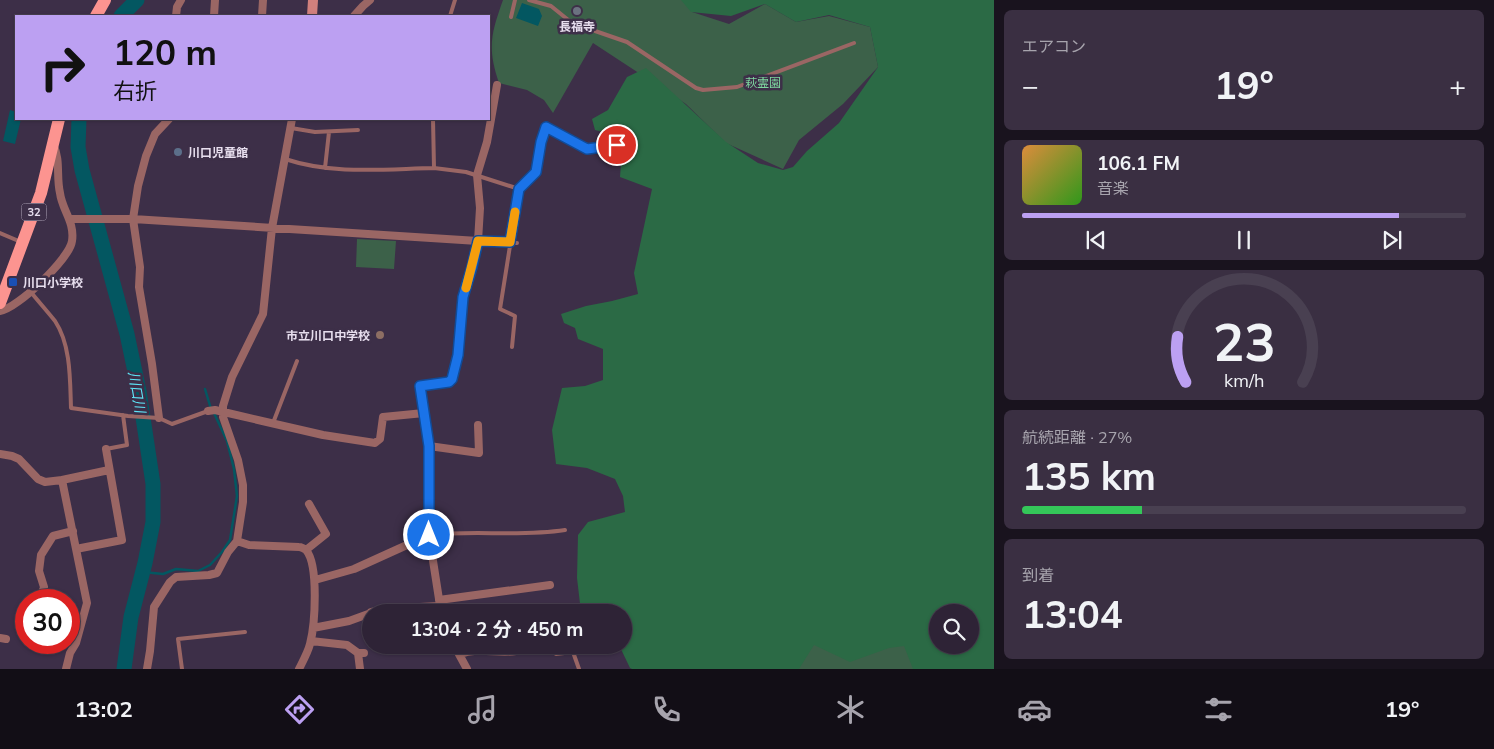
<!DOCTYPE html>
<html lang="ja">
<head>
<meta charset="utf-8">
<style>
  body { margin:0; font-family:Mulish,"Noto Sans JP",sans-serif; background:#3a2f42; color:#f1f3f6; height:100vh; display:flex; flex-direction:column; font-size:19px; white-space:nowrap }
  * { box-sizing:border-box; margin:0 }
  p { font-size:16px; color:#a7a4ad }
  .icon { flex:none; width:28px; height:28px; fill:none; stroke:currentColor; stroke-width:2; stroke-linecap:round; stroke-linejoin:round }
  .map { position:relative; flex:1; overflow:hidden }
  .panel { display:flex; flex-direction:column; gap:10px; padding:10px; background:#19131e; width:500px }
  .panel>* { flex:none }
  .hud { position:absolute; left:15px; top:15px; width:475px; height:105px; border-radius:0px; box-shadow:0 1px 4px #0004,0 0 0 1px #494051; background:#bca0f2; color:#111; overflow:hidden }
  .controls { position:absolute; left:929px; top:604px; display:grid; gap:10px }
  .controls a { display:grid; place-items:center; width:50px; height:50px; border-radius:50%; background:#2e2336; box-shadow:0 1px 4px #0004,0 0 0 1px #494051; font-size:25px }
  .speed { position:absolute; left:15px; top:589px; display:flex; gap:10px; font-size:25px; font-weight:700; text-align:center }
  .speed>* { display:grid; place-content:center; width:65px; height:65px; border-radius:50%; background:#2e2336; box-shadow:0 1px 4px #0004,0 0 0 1px #494051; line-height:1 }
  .speed .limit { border:8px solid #d22; background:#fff; color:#111 }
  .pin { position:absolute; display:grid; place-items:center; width:42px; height:42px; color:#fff; margin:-21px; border:2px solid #fff; border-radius:50%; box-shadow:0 1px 5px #0007 }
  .me { position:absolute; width:55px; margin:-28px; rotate:0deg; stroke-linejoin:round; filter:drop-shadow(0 0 4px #0008) }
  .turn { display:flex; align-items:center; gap:18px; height:105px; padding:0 15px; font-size:22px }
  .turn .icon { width:65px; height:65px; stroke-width:2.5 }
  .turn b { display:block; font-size:35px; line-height:42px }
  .big { font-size:38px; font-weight:700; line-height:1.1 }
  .panel .card { flex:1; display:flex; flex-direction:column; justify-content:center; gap:8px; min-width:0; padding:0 18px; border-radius:8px; background:#3a2f42 }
  .panel .dial { align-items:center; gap:0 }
  .dial svg { height:130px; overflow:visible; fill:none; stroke:#494051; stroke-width:7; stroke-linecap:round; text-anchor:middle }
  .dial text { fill:#f1f3f6; stroke:none }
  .song { display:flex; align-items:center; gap:15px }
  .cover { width:60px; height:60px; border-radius:8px; background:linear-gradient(135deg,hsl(30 70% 55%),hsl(110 70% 35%)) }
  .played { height:5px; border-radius:2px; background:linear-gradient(90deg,#bca0f2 85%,#494051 85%) }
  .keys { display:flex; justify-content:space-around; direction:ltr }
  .heat { display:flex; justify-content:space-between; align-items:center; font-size:28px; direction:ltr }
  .charge { height:8px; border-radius:4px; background:linear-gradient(90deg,#34c759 27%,#494051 0) }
  .trip { position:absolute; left:362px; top:604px; width:270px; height:50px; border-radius:25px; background:#2e2336; box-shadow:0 1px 4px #0004,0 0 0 1px #494051; font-weight:700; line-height:50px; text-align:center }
  .tab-bar { display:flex; height:80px; justify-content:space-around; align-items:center; background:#120e16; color:#a7a4ad }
  .tab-bar .icon { width:35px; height:35px }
  .tab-bar .selected { color:#bca0f2 }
  .tab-bar b { font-size:22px; color:#f1f3f6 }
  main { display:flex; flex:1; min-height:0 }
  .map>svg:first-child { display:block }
</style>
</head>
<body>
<main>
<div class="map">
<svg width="994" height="669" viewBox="0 0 994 669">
  <rect width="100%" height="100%" fill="#3d2f48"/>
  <path fill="#3c6149" d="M503,0H682L692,12L729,24L765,4L796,22L829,16L870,27L878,67L843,104L799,140L783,169L726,143L686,104L593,43L553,113L544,100L527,90L499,83C487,48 491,34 503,0Z
    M357,239L396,241L394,269L356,267Z
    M721,605L902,619L915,669H742Z"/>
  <path fill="#2b6a45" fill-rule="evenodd" d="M681,0H994V669H913L904,646L889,648L850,662L814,645L799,669H632L630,668L619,645H624V612H581L577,578L578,535L588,522L625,512L623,496L615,479L587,468L556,464L552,430L562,388L585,386L603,380V349L578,339L575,328L564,323L561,314L586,306L612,301L638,294L634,273L652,189L620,177L623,137L595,130L592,119L608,110L627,77L646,68L726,142L758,163L783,170L793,167L807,151L839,123L878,67L870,27L829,15L796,22L765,4L731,16L691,12ZM938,612H970V645H938Z"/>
  <path fill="#035761" d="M522,3L539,9L542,16L538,26L516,18Z
    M10,110L16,112V119H21L15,144L3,141Z"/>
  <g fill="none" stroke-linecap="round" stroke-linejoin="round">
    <path stroke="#035761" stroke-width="2.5" d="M205,389L211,409
      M143,572L163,574L176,569L198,571L210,565L222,552L230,540L237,496L234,469L227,441L214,413"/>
    <path stroke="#035761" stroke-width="15" d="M121,16L137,0
      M79,119L78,147L82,170L127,334L139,391L153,484V522L145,563L131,617L124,669"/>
    <path stroke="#9a6664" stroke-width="4" d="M529,0L551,6L572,23L627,42L696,88L703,90L737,87L854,43
      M450,16L455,0
      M511,17L515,0
      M433,119L434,168L466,172L519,189L536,172L541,142L546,127L587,149L617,145
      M291,128L315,132L358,130
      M285,159C333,175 384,169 434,168
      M325,168L329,132
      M0,233L21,242
      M479,241L517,243
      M30,291C38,301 47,311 55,321C71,345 70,380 71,408L128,416L159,418L172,424L208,411
      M512,347L515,316L500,309L519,189
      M273,423L297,361
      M106,449L127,445L123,415
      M429,535C474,530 520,537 565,530
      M556,654L573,652L579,669
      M182,669L178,639L245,632"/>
    <path stroke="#9a6664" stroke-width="8" d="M176,16L177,7L181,0
      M214,16L215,0
      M262,16L263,0
      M354,16L363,6L370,0
      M292,119L272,228L263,314L232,377L223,406V417L238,460L243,485V502L237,541L249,545L299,547C301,547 305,549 306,550C319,565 315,625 310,644C308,652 303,661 299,669
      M70,219H133L478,241
      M0,311C17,309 70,258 72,241C75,222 62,210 60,193C56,176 61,161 53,144
      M208,411L215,410L323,435L375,443L380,439L383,417L424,413
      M159,418L152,364L139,287L140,267L133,219L138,186L146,156L155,134L169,119
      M429,446L479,453L478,425
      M0,454L12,456L19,459L38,479L45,482L62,480L87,603L76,643L70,653L66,669
      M62,480L109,470
      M76,549L122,540L106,449
      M306,550L326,534L309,504
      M315,580L354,569L429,535
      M40,600L44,587L39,571L41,555L53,536L73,531
      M439,600L550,585
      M371,612L382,609L439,606
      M441,612L429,535V446L420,386L449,382L452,379L458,355L463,297L472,267L478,241L480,208L477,175L487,142L497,85
      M313,628L349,621L371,613
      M0,638L6,639
      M311,641L347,645L358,653
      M454,645L467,669
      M460,654C479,647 497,654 516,651
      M147,669L150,651L154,607L170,582L176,577L209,575L217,573L228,552L237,541
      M360,669L358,653H364"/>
    <path stroke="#d1807d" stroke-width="10" d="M312,16L313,0"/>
    <path stroke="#fc9490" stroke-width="12" d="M96,16L105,0
      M0,303L41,193L59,119"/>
  </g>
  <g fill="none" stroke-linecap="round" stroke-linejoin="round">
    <g stroke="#114b97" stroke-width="12">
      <path id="route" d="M429,535V446L420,386L449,382L452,379L458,355L463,297L472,267L478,241L510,242L519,189L536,172L541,142L546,127L587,149L617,145"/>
    </g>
    <use href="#route" stroke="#1a73e8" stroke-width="9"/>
    <path stroke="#f59e0b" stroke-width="9" d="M466,288L478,241L510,242L515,212"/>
  </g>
  <circle fill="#6b7280" stroke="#3d2f48" stroke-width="2" cx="577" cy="11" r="5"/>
  <circle fill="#5c6f8a" stroke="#3d2f48" stroke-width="2" cx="178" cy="152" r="5"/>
  <rect fill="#1a4fb4" stroke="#3d2f48" stroke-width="2" x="8" y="277" width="10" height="10" rx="2.5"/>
  <circle fill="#8d6e63" stroke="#3d2f48" stroke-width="2" cx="380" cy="335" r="5"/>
  <g text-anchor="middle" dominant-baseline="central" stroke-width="5" stroke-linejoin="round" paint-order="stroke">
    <rect fill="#3d2f48" stroke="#b4aabc" stroke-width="1" x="21.5" y="203.5" width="25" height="17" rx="4"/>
    <g font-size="11" font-weight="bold" fill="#e7deee">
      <text x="34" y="212">32</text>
    </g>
    <g font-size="12" font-weight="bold" fill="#e7deee" stroke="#3d2f48" text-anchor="start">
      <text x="577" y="26" text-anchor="middle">長福寺</text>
      <text x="188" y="152">川口児童館</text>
      <text x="23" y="282">川口小学校</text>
      <text x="370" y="335" text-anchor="end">市立川口中学校</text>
    </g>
    <g font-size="12" fill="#7ed89f" stroke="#3d2f48">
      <text x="763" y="82">萩霊園</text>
    </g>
    <g font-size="14" font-style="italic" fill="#5ee5f8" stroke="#3d2f48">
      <text transform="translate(137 392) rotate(80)">川口川</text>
    </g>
  </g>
</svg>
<div class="controls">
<a><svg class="icon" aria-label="search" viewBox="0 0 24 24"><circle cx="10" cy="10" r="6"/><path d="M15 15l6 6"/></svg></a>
</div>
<div class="speed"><div class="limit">30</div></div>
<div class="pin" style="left:617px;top:145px;background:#d93025"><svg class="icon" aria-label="arrive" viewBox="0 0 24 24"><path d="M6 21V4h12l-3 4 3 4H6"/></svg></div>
<svg class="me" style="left:429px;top:535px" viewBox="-20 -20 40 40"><circle r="17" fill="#1a73e8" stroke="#fff" stroke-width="3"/><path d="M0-11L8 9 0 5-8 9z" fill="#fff"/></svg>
<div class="trip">13:04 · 2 分 · 450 m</div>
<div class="hud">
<div class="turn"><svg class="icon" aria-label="right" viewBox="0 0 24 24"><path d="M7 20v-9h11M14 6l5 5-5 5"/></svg><div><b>120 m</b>右折</div></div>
</div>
</div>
<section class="panel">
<div class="card"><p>エアコン</p>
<div class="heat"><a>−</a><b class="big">19°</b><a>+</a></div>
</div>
<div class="card">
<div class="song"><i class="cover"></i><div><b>106.1 FM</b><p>音楽</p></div></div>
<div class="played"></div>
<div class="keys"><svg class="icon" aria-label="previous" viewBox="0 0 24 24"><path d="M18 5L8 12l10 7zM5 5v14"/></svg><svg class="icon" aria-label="pause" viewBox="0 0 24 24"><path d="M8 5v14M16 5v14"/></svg><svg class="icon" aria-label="next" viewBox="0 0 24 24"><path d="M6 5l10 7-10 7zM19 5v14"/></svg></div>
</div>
<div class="card dial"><svg viewBox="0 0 100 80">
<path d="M14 69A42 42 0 1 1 86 69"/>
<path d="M14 69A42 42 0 0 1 9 41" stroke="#bca0f2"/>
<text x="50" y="56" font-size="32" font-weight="700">23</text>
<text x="50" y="72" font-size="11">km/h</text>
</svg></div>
<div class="card"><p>航続距離 · 27%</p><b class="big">135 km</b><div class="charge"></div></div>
<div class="card"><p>到着</p><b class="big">13:04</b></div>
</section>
</main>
<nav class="tab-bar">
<b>13:02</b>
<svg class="icon selected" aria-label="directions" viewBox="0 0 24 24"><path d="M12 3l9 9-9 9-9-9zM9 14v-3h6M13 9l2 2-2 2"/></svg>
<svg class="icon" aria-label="music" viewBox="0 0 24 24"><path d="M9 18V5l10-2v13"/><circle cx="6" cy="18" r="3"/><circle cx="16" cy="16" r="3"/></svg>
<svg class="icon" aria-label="phone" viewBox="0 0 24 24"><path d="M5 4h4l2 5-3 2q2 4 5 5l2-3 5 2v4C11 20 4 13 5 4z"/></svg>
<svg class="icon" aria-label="climate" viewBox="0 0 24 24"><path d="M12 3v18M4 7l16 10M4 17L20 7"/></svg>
<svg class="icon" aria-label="car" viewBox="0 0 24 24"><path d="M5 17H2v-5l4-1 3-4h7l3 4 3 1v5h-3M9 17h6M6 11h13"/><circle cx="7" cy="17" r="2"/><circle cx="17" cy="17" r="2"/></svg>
<svg class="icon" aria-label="filters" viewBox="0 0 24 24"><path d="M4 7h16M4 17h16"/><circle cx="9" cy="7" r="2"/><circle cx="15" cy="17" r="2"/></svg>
<b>19°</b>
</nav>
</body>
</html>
